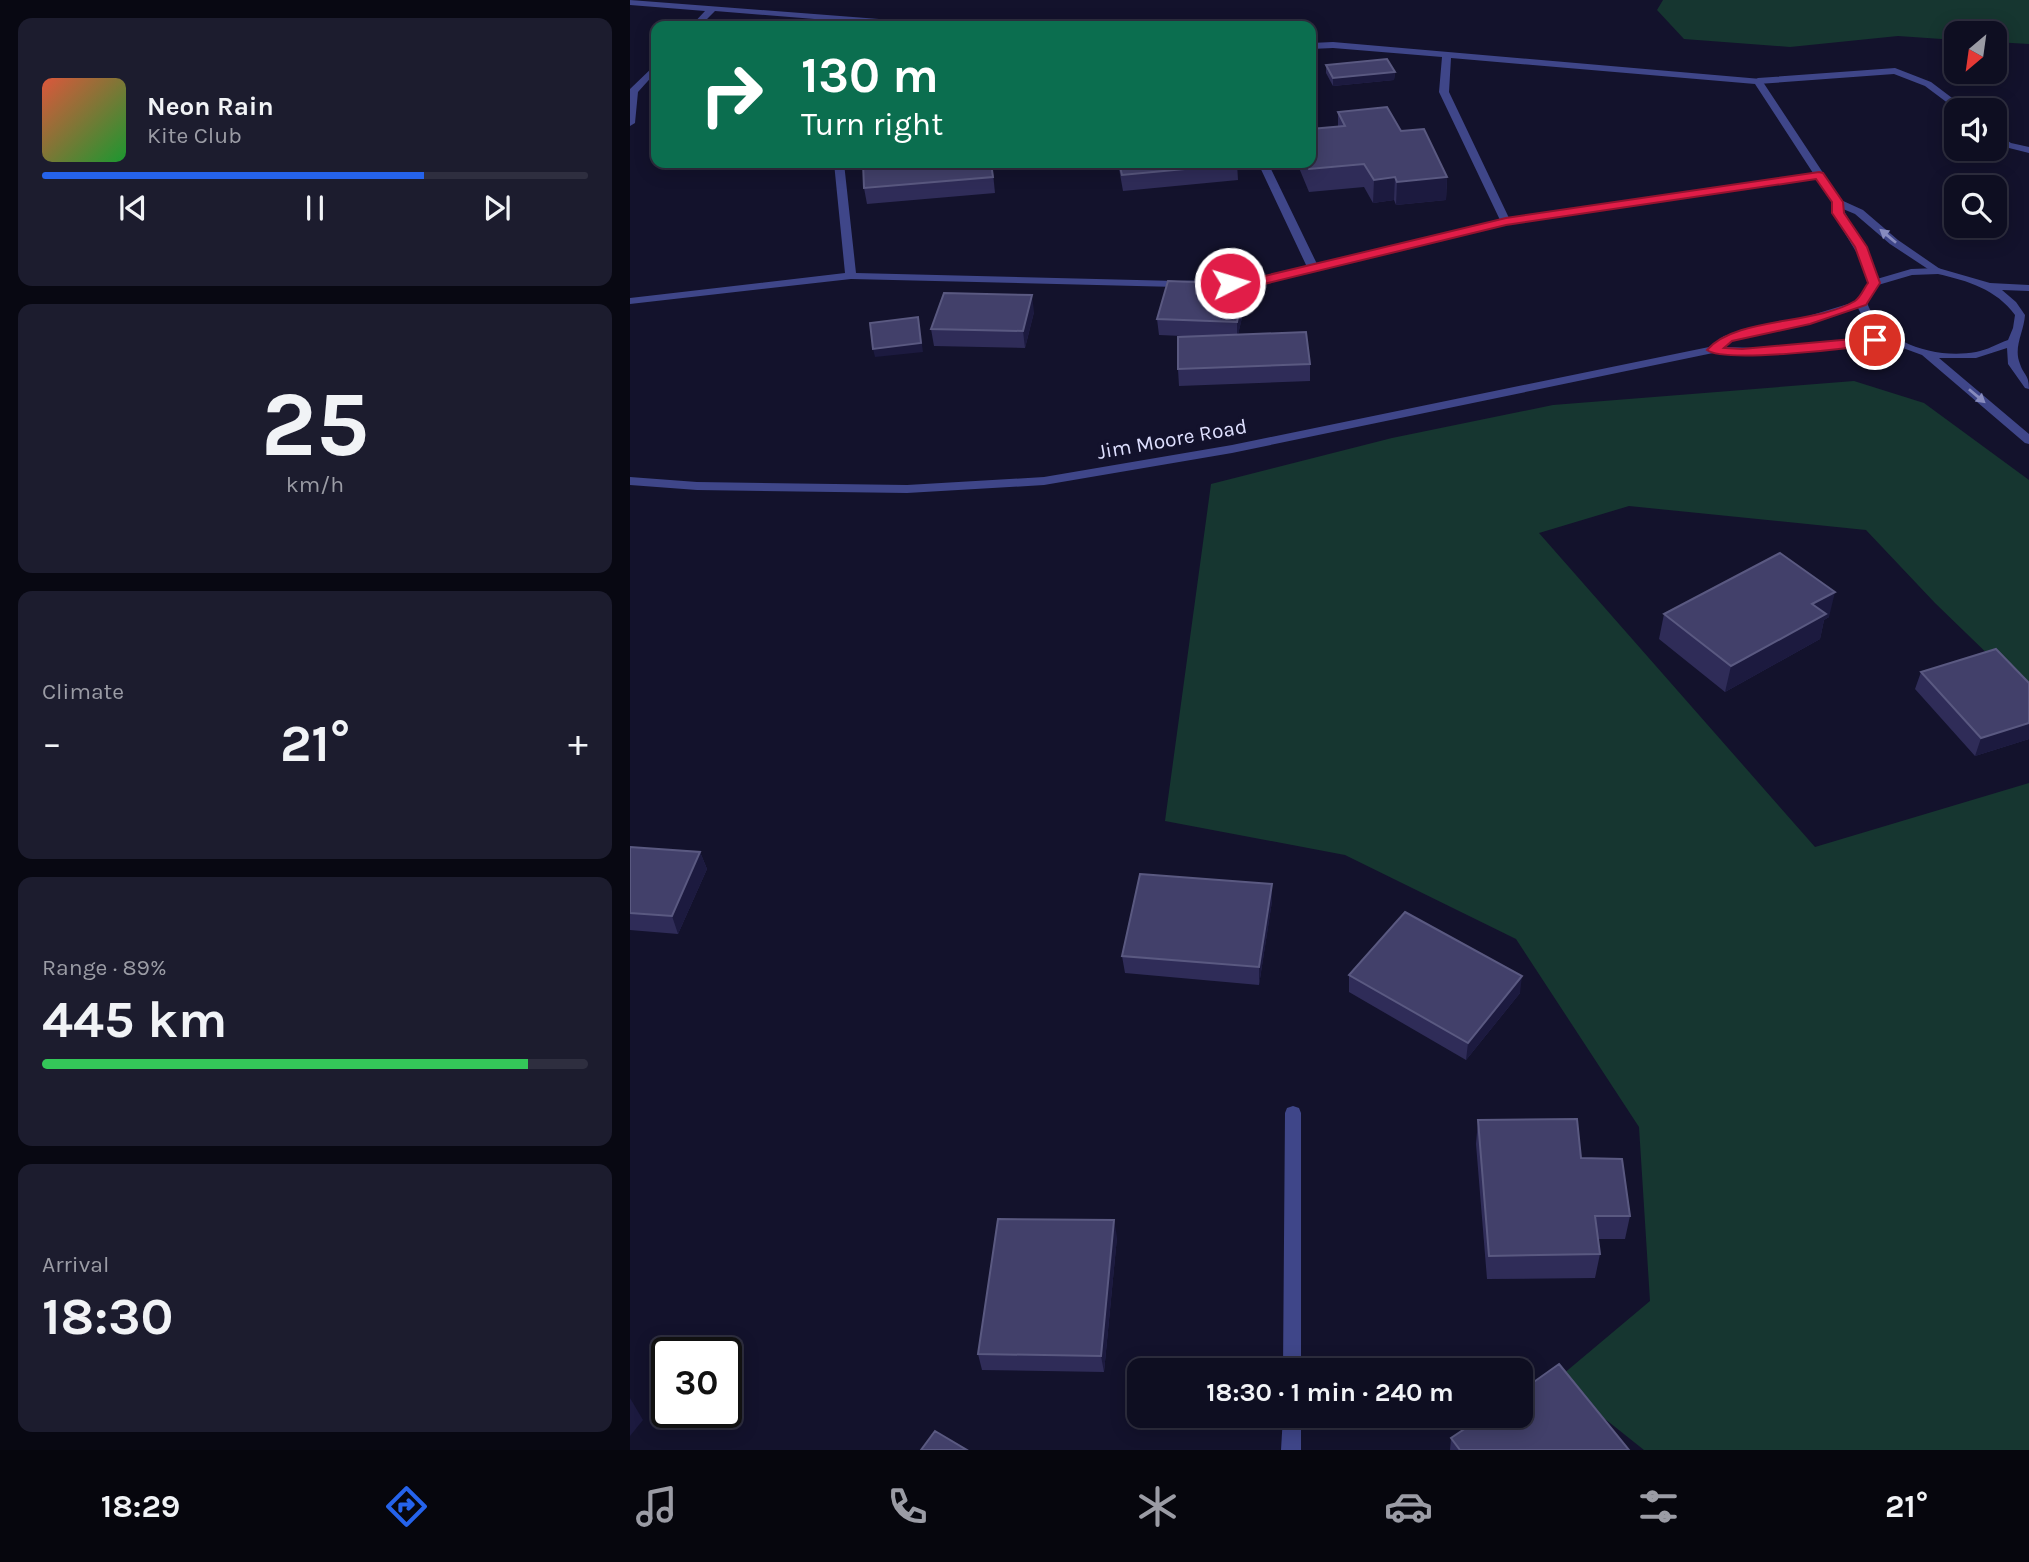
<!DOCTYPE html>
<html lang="en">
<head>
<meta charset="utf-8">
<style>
  body { margin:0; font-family:Karla,sans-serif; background:#1c1c2e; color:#f1f3f6; height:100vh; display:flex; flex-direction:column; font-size:26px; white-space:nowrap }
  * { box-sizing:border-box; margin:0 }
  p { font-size:23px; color:#9b9ca5 }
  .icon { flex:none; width:38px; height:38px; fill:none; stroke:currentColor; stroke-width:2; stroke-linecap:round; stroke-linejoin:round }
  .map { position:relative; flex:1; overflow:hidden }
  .panel { display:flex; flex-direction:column; gap:18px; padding:18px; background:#080812; width:630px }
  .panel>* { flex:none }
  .hud { position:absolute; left:21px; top:21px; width:665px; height:147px; border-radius:14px; box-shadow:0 4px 18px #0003,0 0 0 2px #2e2e3f; background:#0b6e4f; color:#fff; overflow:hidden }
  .needle { width:46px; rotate:209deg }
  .tools { position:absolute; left:1314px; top:21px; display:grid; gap:14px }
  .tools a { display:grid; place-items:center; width:63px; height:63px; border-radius:14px; background:#0e0e21; box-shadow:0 4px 18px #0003,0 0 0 2px #2e2e3f; font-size:35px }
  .speed { position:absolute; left:21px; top:1337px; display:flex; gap:14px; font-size:35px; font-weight:700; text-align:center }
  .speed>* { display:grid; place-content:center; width:91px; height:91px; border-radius:50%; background:#0e0e21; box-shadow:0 4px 18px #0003,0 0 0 2px #2e2e3f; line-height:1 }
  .speed .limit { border:4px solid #111; border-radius:10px; background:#fff; color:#111 }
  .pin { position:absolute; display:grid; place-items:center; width:60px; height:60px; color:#fff; margin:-30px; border:4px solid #fff; border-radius:50%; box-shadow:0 2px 7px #0007 }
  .me { position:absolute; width:77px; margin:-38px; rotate:85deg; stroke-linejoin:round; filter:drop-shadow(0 0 5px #0008) }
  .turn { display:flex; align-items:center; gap:24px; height:147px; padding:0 35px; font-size:32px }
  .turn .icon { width:91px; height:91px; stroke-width:2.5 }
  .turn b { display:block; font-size:49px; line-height:60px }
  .big { font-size:52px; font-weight:700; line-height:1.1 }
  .panel .tile { flex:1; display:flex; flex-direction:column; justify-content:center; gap:10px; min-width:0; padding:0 24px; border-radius:14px; background:#1c1c2e }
  .panel .dial { align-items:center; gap:0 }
  .dial b { font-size:91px; line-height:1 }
  .song { display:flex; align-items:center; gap:21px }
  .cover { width:84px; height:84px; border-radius:10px; background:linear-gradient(135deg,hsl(10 70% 55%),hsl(130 70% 35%)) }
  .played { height:7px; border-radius:4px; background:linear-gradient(90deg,#2563eb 70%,#2e2e3f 70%) }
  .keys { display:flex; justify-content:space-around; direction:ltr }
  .heat { display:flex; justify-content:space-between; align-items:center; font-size:38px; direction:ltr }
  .charge { height:10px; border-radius:5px; background:linear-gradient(90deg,#34c759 89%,#2e2e3f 0) }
  .trip { position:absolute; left:497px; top:1358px; width:406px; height:70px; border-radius:14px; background:#0e0e21; box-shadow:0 4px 18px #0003,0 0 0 2px #2e2e3f; font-weight:700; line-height:70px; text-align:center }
  .dock { display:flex; height:112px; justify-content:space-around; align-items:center; background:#06060d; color:#9b9ca5 }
  .dock .icon { width:49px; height:49px }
  .dock .current { color:#2563eb }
  .dock b { font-size:32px; color:#f1f3f6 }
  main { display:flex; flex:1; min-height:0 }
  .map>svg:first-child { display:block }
</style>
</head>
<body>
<main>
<section class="panel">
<div class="tile">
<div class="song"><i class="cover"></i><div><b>Neon Rain</b><p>Kite Club</p></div></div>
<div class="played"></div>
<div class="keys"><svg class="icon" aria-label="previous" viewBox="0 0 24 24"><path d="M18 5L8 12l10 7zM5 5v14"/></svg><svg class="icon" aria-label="pause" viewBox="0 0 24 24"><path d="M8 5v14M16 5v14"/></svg><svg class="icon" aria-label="next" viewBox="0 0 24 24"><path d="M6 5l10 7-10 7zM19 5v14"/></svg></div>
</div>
<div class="tile dial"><b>25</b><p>km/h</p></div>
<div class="tile"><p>Climate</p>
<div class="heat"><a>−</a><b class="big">21°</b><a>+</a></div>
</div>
<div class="tile"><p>Range · 89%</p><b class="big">445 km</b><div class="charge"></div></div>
<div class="tile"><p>Arrival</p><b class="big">18:30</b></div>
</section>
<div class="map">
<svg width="1399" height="1450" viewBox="0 0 1399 1450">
  <rect width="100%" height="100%" fill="#13122c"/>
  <path fill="#163630" d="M1033,0H1399V44L1365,42V33H1326V40L1268,36L1160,47L1054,39L1027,10Z
    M1224,381L1294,403L1399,480V694L1305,603L1236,530L999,506L909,533L1185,847L1399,783V1450H1014L926,1380L1020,1301L1009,1127L886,939L715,855L535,821L581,484L762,438L923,405Z"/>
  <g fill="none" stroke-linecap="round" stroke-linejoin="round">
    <path fill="#3f4689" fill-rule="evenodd" d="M1265,68L1301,82L1338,110H1327L1295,86L1264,74L1128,84L1123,81L1128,78Z
      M1365,132L1381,143L1399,147V153L1375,147L1365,140Z"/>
    <path fill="#3f4689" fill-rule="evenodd" d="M0,0L301,23L305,26H271L85,11L70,26H61L75,11L0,5Z
      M703,42L1131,79L1211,200L1233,210L1268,240L1313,271L1312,273H1304L1260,244L1225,214L1213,209L1241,260L1249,283L1248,285H1240L1231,260L1207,220L1202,202L1187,178L876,225L626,285L547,287L221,279L0,304V298L215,273L204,163H214L226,273L547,281L626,279L677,267L628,163H638L687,264L870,220L809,92L812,57L703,48L681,49V43ZM821,58L1125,84L1183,173L879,218L819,92Z
      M26,64V72L8,92L5,123L0,126V89Z
      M663,1106L669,1108L671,1113V1370H653L655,1113L657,1108Z
      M653,1416H671V1450H651Z"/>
    <path fill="#3f4689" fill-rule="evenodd" d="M1308,268L1360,283L1399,285V291L1372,290L1386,302L1395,315C1394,332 1383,347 1390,364C1394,376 1399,374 1399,389L1395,388L1378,364L1377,348L1346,358H1309L1399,434V444L1395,443L1292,355L1262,344L1128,355L1083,353L602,453L414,485L277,493L67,490L0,485V477L67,482L277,485L414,477L602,445L1079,347L1094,336L1172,318L1228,301L1240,281L1281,269ZM1308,274C1338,281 1366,289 1385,315L1383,328L1378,340C1367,344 1357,350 1346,352C1305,359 1253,344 1237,303L1248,285L1282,275ZM1228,308L1234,320L1251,338L1128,348L1093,347L1102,341L1179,323Z"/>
  </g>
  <path fill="#2f2c58" d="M696,65L765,72L764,80L703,86L696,73Z
    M708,112L771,131L817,177L816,200L766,205L764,200L743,203L734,187L679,192L667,163H681L708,126Z
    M362,163L365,193L237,204L234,188Z
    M488,163H607L608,180L493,191Z
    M616,301L608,334L680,364V381L549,386L548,369L552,336L529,335L527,319Z
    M404,312L395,348L304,346L301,329Z
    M1034,614L1199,617L1194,620L1190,639L1095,692L1029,639Z
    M1291,672L1399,683V739L1345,756L1285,689Z
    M0,847L70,852L77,869L48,934L0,930Z
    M642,901L629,985L495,973L492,956Z
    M719,975L890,993L836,1060L719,992Z
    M848,1120L951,1158L1000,1216L995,1239H968L970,1254L965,1278L857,1279L846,1144Z
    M487,1237L474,1372L352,1370L348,1354Z
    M821,1438L999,1450H820Z"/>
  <path fill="#1c1a3f" d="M765,72L764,80L703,86V78Z
    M765,177L764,200L743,203L744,180Z
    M817,177L816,200L766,205L767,182Z
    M615,284L616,301L607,339V322Z
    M402,295L404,312L395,348L393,331Z
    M288,317L293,352L245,357L243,349Z
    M1205,592L1199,617L1194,620L1190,639L1095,692L1101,666L1182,604Z
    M1399,723V739L1345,756L1351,738Z
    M70,852L77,869L48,934L42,916Z
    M642,884V901L629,985V967Z
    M892,976L890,993L836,1060L838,1043Z
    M484,1220L487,1237L474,1372L471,1356Z
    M0,1398L13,1420L0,1436Z"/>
  <path fill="#42406a" stroke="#5a5981" stroke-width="2" d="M757,59L765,72L703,78L696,65Z
    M757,107L771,131L794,129L817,177L767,182L765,177L744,180L734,164L679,169L676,163H681V129L715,126L708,112Z
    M233,163H361L363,177L234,188Z
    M489,163H607V164L492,175Z
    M538,281L615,284L607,322L527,319Z
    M314,293L402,295L393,331L301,329Z
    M288,317L291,343L243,349L240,323Z
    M676,332L680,364L548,369V337Z
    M1150,553L1205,592L1182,604L1196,614L1101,666L1034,614Z
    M1366,649L1399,683V723L1351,738L1291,672Z
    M0,847L70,852L42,916L0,913Z
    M510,874L642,884L629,967L492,956Z
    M775,912L892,976L838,1043L719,975Z
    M947,1119L951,1158L992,1159L1000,1216H965L970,1254L859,1256L848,1120Z
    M368,1219L484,1220L471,1356L348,1354Z
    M929,1364L999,1450H830L821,1438L854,1416H891V1391Z
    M305,1431L337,1450H291Z"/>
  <defs><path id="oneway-solid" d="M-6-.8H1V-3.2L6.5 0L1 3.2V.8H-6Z" transform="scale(1.75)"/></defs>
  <g fill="#878bbe">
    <use href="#oneway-solid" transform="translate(1258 236) rotate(-140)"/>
    <use href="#oneway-solid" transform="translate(1347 396) rotate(40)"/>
  </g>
  <path fill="#e11d48" stroke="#92132f" stroke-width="2" d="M1189,172L1193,173L1213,202L1214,213L1237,247L1250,283L1236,305L1180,324L1102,341L1094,348L1112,349L1245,337L1249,338V343C1223,349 1093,363 1077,350C1105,317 1185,325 1225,301C1231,297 1234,288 1238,283L1225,247L1202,213V202L1186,179L876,225L626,286H600L593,283L600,279L626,278L876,218Z"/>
  <g text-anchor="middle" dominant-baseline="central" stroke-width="7" stroke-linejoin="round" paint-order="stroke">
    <g font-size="21" fill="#dedffe" stroke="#13122c">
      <text transform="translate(542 439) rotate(-10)">Jim Moore Road</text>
    </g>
  </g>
</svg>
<div class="tools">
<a><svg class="needle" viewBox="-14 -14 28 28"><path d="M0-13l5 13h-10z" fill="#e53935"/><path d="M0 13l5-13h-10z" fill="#9b9ca5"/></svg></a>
<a><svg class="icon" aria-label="sound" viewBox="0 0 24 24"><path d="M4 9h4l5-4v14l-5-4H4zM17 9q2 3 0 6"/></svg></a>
<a><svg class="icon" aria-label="search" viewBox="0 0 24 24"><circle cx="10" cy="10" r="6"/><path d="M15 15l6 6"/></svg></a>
</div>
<div class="speed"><div class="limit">30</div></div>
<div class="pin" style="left:1245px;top:340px;background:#d93025"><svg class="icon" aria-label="arrive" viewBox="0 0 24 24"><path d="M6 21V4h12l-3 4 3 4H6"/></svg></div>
<svg class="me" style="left:600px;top:283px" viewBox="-20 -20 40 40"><circle r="17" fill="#e11d48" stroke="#fff" stroke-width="3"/><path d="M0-11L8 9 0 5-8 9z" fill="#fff"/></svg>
<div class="trip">18:30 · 1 min · 240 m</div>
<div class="hud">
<div class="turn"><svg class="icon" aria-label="right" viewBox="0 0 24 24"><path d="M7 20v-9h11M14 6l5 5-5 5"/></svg><div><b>130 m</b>Turn right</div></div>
</div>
</div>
</main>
<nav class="dock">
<b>18:29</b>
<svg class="icon current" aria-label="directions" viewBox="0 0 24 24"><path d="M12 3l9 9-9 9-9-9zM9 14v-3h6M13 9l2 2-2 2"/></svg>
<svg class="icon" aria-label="music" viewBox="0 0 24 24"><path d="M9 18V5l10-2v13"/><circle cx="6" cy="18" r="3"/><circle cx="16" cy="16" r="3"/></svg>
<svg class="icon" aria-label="phone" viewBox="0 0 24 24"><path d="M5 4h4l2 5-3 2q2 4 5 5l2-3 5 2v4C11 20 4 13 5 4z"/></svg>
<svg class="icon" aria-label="climate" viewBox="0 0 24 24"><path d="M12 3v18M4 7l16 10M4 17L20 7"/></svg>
<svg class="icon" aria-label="car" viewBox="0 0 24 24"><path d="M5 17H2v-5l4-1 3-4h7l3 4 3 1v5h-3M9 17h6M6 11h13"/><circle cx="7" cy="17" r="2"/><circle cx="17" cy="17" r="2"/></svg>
<svg class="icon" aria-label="filters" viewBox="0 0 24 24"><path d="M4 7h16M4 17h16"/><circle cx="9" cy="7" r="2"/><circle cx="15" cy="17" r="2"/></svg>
<b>21°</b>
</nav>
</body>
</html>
